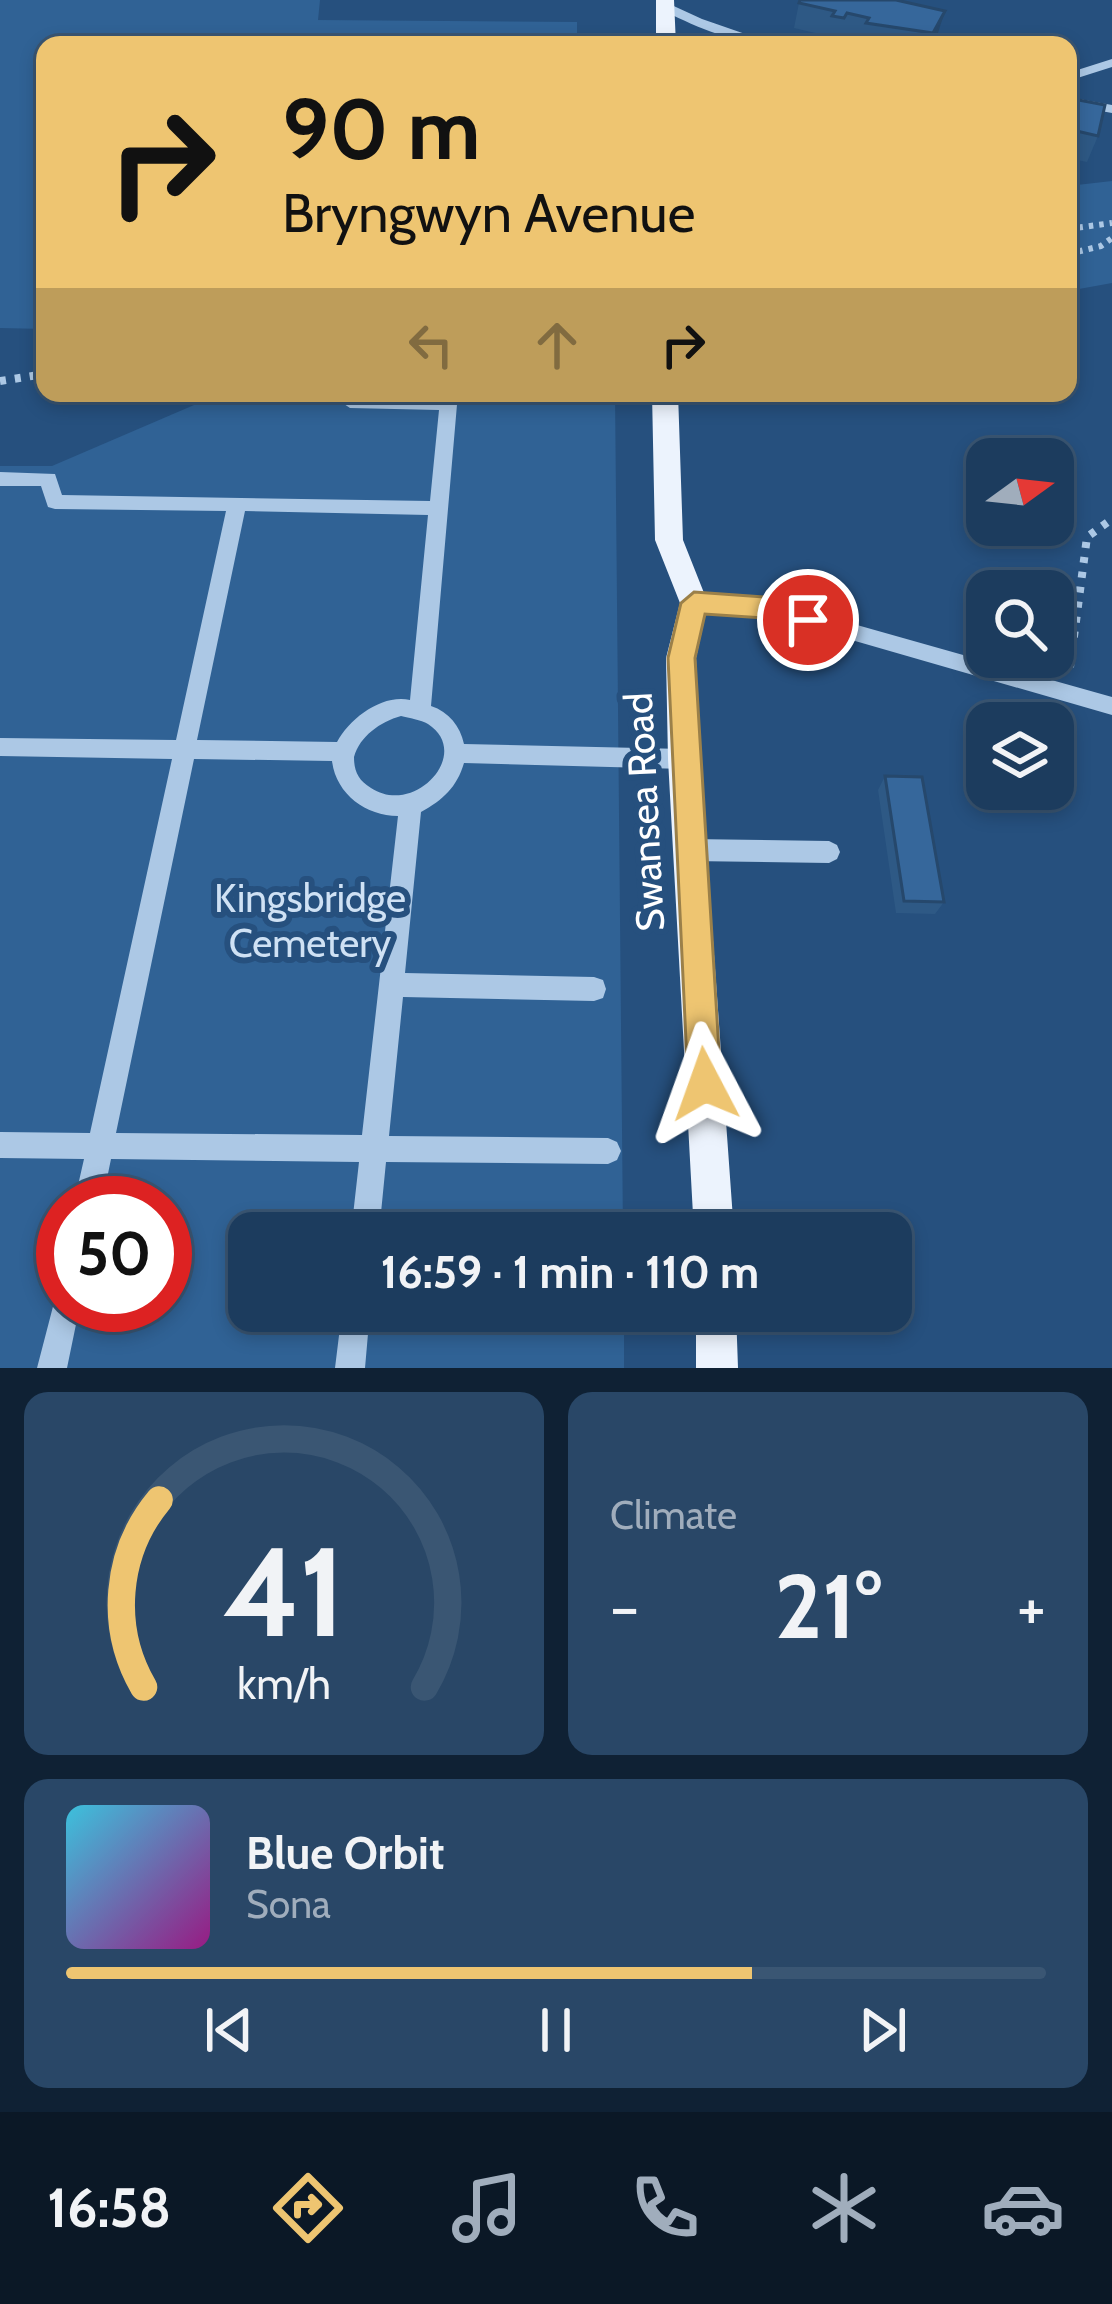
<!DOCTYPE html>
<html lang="en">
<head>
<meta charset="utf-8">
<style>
  body { margin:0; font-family:Cabin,sans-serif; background:#294767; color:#f1f3f6; height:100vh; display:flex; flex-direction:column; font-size:45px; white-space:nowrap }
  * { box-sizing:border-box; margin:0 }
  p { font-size:39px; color:#a0adbc }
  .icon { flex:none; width:66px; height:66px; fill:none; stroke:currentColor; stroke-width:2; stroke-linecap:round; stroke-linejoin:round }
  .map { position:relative; height:1368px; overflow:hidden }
  .panel { display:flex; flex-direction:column; gap:24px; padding:24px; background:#0f2134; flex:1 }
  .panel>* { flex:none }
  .banner { position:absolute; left:36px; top:36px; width:1041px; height:366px; border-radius:24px; box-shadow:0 6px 18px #0003,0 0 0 3px #3a5673; background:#eec571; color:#111; overflow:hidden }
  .needle { width:78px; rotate:75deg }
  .controls { position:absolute; left:966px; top:438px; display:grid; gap:24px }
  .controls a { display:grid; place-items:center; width:108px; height:108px; border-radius:24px; background:#1c3c5e; box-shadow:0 6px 18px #0003,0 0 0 3px #3a5673; font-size:60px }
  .speed { position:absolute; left:36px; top:1176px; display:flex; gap:24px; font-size:60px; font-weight:700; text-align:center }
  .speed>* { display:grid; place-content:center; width:156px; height:156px; border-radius:50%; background:#1c3c5e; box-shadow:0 6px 18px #0003,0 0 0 3px #3a5673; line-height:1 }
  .speed .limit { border:18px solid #d22; background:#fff; color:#111 }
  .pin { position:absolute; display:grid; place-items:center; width:102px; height:102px; color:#fff; margin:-51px; border:6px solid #fff; border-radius:50%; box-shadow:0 3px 12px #0007 }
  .me { position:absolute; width:132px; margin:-66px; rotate:356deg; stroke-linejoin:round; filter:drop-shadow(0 0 9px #0008) }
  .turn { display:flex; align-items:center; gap:42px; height:252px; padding:0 48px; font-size:54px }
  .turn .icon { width:156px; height:156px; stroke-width:2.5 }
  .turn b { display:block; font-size:84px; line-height:102px }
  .lanes { display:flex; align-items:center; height:114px; padding:0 48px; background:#0003; justify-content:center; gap:60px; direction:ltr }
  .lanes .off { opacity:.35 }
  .big { font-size:90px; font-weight:800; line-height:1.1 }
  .panel .tile { flex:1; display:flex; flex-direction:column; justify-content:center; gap:18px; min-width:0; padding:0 42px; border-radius:24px; background:#294767 }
  .panel .dial { align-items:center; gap:0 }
  .dial svg { height:312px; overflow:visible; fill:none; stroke:#3a5673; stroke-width:7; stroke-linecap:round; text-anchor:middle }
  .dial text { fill:#f1f3f6; stroke:none }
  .song { display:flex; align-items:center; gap:36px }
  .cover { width:144px; height:144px; border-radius:18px; background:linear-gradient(135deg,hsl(190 70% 55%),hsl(310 70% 35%)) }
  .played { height:12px; border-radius:6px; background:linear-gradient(90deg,#eec571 70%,#3a5673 70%) }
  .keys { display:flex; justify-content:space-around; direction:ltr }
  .heat { display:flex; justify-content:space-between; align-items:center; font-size:66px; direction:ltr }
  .panel .tiles { flex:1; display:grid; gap:24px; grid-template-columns:1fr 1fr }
  .tile:last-child { grid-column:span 2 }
  .trip { position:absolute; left:228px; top:1212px; width:684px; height:120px; border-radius:24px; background:#1c3c5e; box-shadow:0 6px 18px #0003,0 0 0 3px #3a5673; font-weight:800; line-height:120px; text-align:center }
  .dock { display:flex; height:192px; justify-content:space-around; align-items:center; background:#0b1826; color:#a0adbc }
  .dock .icon { width:84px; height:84px }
  .dock .on { color:#eec571 }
  .dock b { font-size:54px; color:#f1f3f6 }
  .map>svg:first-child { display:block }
</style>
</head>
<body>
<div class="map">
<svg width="1112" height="1368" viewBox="0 0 1112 1368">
  <rect width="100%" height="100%" fill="#26507e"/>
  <path fill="#306295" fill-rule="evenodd" d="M0,0H320L318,20L577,22V45H45V329L0,328Z
    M1112,181V283L1068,291V186Z
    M222,393H615L623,1233H249V1311H624V1368H0V466H52ZM63,1203H165V1305H63Z"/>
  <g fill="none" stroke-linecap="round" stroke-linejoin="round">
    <path stroke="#acc8e5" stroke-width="6" stroke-dasharray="4.5 6" stroke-linecap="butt" d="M1068,229L1112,223
      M1068,254L1101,246L1112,238"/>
    <path stroke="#acc8e5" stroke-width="8" stroke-dasharray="6 9" stroke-linecap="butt" d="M0,381L45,374
      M1070,667L1087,537L1112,519"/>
    <path fill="#acc8e5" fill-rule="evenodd" d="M665,2L702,19L777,45C736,45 696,27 660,9L658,6Z
      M1112,59V67L1068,81V73Z
      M1068,97L1112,105V113L1068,105Z
      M440,393H458L431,706C449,712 460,726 464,744L684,749L692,752L695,759L692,766L684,769L464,763C457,787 443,800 421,812L405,973L594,977L603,980L606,989L603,998L594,1001L403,997L389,1136L608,1138L617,1142L621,1151L617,1160L608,1164L386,1162L379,1233H351L359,1162L111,1159L102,1203H74L84,1159L0,1158V1132L90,1133L172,759L0,756V738L176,740L226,511L55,509L48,507L41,486H0V472L55,474L62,495L430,501L439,410L350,408L341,402L350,396L440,398ZM245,511L428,515L410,700C382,694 350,718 337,742L197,740ZM401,716C409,718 421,720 428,724C473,753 415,817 371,788C358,780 354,771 354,757C360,736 380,722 401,716ZM194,759L332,761C336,794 366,816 398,816L362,1135L116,1133Z
      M694,595L765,599L1112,697V715L765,615L694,611L684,603Z
      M690,839L829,841L837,845L840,852L837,859L829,863L690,861L682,857L679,850L682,843Z
      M63,1292V1305H80L67,1368H37L56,1295Z
      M342,1311H370L365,1368H335Z"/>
    <path fill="#ecf3fd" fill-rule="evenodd" d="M656,0H674L676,45H656Z
      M652,393H678L683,540L708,603L696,658L700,759L734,1233H694L668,759L666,658L680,603L655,540Z
      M696,1311H736L738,1368H696Z"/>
  </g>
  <path fill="#2e5985" d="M896,0L937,36L933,45H861L841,39L839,44L827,42L828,36L794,28L799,3Z
    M1068,98L1098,136L1087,162L1068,158Z
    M885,776L944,902L935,914L896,913L878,790Z"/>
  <path fill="#26486c" d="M945,11L937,36L933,45H930L933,33Z"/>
  <path fill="#36679b" stroke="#26486c" stroke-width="3" d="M800,0H896L945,11L933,33L866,23L869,18L847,13L844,18L832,16L835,11L799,3Z
    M1068,98L1105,105L1098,136L1068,129Z
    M885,776L922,777L944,902L904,901Z"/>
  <path fill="#eec571" stroke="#9b8049" stroke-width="3" d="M694,592L765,597L817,612L821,620L808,630L765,618L705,614L695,658L721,1084L717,1096L705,1101L693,1096L688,1084L668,658L681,603Z"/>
  <g text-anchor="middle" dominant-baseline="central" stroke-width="12" stroke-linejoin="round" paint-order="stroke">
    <g font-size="39" fill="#fff" stroke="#26507e">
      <text transform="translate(644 812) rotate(-93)">Swansea Road</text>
    </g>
    <g font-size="39" fill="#cfe1f4" stroke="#26507e">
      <text x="310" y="898">Kingsbridge<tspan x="310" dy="45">Cemetery</tspan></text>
    </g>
  </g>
</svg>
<div class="controls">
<a><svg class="needle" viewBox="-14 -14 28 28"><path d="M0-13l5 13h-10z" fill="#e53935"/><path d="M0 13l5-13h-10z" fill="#a0adbc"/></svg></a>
<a><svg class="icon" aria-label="search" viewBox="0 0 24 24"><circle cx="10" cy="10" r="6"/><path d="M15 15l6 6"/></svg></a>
<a><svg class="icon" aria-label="layers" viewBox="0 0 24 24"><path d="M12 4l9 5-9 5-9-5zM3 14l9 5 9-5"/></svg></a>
</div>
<div class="speed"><div class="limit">50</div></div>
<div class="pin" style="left:808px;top:620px;background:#d93025"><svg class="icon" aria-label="arrive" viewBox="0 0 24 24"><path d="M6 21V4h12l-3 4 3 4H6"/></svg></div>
<svg class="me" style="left:705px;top:1084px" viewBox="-20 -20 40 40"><path d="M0-17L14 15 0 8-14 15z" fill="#eec571" stroke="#fff" stroke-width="4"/></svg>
<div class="trip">16:59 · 1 min · 110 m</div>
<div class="banner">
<div class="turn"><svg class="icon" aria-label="right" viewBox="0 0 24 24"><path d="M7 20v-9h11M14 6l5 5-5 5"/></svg><div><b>90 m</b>Bryngwyn Avenue</div></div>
<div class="lanes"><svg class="icon off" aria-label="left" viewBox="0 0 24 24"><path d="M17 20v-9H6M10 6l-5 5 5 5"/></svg><svg class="icon off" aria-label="ahead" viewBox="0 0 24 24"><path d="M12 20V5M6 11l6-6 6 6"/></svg><svg class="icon" aria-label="right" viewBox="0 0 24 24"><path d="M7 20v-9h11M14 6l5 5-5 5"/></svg></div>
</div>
</div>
<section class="panel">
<div class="tiles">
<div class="tile dial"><svg viewBox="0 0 100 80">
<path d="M14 69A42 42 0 1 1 86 69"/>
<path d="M14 69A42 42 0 0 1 18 21" stroke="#eec571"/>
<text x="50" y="56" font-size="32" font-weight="700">41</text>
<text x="50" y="72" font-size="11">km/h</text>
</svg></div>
<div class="tile"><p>Climate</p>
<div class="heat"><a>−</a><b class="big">21°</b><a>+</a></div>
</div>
<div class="tile">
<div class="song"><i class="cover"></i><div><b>Blue Orbit</b><p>Sona</p></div></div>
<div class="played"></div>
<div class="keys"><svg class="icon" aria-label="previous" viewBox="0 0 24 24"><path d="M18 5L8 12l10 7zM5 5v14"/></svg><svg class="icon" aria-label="pause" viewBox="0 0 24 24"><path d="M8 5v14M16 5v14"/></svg><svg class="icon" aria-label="next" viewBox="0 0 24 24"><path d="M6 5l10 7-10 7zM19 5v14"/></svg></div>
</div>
</div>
</section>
<nav class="dock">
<b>16:58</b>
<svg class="icon on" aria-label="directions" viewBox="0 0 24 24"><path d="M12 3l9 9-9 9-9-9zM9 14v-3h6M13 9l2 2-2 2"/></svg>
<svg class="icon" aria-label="music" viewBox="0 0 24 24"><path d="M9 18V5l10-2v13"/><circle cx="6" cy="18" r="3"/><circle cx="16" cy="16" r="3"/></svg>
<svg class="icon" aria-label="phone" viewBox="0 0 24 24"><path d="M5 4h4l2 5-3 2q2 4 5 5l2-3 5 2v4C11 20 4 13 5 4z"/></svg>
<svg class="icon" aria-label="climate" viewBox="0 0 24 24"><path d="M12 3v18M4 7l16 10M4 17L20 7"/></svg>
<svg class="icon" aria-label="car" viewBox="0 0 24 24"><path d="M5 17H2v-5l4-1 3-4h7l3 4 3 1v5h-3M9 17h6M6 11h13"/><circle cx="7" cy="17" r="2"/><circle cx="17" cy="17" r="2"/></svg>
</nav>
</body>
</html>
